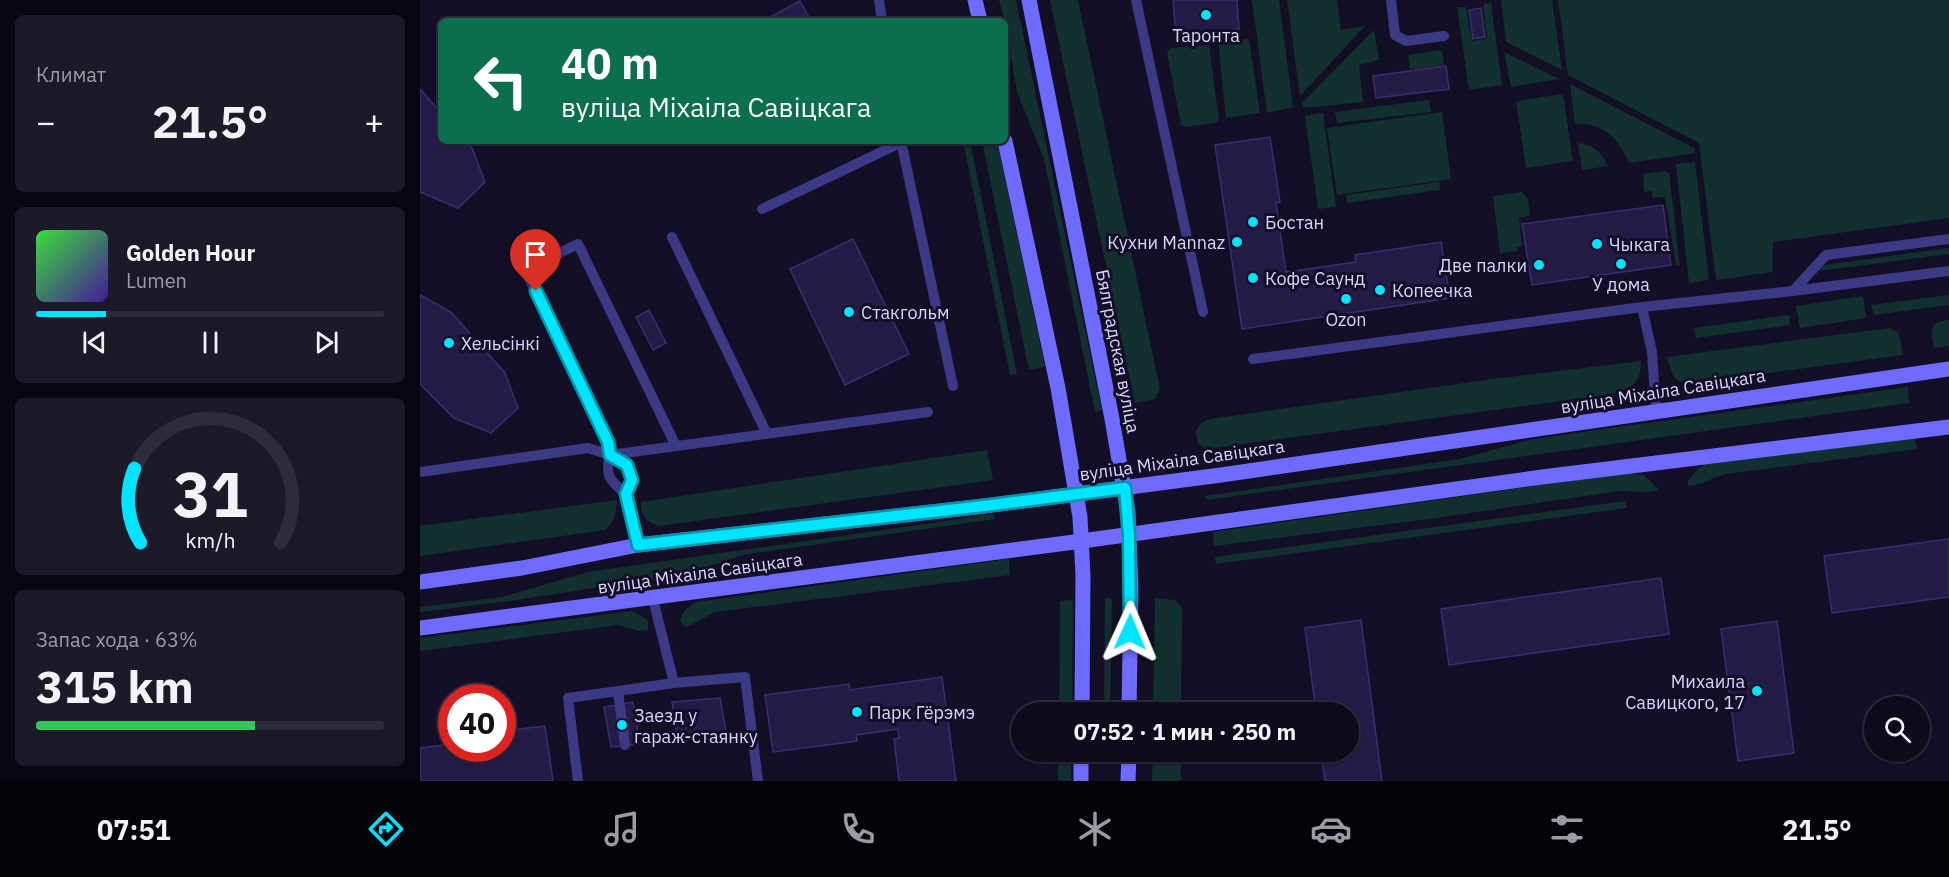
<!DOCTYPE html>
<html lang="ru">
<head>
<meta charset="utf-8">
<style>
  body { margin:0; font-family:"IBM Plex Sans",sans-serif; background:#1c1929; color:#f1f3f6; height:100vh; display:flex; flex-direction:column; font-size:22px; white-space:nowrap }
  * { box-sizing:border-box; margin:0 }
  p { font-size:20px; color:#9b9ba3 }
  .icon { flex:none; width:33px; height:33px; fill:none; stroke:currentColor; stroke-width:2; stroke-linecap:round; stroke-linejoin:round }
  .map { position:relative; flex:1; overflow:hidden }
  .drawer { display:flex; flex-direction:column; gap:15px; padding:15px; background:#08060f; width:420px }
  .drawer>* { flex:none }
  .banner { position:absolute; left:18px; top:18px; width:570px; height:126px; border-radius:9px; box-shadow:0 2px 4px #0004,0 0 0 2px #2e2b3b; background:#0b6e4f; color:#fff; overflow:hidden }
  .tools { position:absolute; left:1444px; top:696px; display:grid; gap:12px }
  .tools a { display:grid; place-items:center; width:66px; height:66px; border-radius:50%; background:#0e0b1c; box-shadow:0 2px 4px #0004,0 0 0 2px #2e2b3b; font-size:30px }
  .speed { position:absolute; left:18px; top:684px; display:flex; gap:12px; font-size:30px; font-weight:700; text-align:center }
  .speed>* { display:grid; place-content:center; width:78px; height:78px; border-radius:50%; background:#0e0b1c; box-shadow:0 2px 4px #0004,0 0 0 2px #2e2b3b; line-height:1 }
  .speed .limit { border:9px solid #d22; background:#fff; color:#111 }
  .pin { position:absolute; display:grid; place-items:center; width:51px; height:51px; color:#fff; margin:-62px -26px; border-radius:50% 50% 50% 0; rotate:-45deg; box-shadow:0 0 6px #0007 }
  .pin .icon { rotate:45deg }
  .me { position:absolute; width:66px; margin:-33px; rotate:1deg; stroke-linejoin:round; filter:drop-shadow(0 0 4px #0008) }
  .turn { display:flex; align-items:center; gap:21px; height:126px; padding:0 24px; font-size:27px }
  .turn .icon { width:78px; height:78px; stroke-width:2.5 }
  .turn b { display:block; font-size:42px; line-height:51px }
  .big { font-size:45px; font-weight:800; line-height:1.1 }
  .drawer .tile { flex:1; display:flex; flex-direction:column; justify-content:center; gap:9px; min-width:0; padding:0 21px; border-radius:9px; background:#1c1929 }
  .drawer .dial { align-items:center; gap:0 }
  .dial svg { height:156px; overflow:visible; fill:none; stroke:#2e2b3b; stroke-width:7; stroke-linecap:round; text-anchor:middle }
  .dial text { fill:#f1f3f6; stroke:none }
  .song { display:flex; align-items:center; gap:18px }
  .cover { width:72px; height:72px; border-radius:9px; background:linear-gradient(135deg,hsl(120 70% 55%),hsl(260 70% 35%)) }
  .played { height:6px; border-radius:3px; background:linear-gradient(90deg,#00e5ff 20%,#2e2b3b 20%) }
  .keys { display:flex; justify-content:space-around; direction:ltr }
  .heat { display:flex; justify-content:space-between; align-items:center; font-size:33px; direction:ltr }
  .charge { height:9px; border-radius:4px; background:linear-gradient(90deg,#34c759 63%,#2e2b3b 0) }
  .trip { position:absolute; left:591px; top:702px; width:348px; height:60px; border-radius:30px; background:#0e0b1c; box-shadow:0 2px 4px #0004,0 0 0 2px #2e2b3b; font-weight:800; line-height:60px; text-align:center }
  .menu { display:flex; height:96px; justify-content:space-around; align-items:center; background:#06040b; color:#9b9ba3 }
  .menu .icon { width:42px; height:42px }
  .menu .active { color:#00e5ff }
  .menu b { font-size:27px; color:#f1f3f6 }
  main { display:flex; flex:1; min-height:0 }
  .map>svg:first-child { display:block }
</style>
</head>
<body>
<main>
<section class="drawer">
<div class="tile"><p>Климат</p>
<div class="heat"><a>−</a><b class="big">21.5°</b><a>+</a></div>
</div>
<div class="tile">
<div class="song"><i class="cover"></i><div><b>Golden Hour</b><p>Lumen</p></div></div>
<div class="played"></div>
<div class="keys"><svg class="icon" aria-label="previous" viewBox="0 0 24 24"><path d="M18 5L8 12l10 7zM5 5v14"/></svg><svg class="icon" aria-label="pause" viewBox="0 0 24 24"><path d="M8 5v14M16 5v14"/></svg><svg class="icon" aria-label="next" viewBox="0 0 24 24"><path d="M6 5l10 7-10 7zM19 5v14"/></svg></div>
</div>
<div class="tile dial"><svg viewBox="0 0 100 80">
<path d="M14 69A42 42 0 1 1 86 69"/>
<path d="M14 69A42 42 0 0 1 11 31" stroke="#00e5ff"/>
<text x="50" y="56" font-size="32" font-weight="700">31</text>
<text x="50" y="72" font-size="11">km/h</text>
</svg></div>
<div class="tile"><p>Запас хода · 63%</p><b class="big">315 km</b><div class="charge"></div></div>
</section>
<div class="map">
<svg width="1529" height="781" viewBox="0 0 1529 781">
  <rect width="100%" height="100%" fill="#130f26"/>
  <path fill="#12302f" d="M579,0H596L682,411L675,412L624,159L597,92L585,21Z
    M630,0H658L740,389L735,399L715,403Z
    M832,0H859L873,107L847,113Z
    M867,0H917L921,30L945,26L880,96Z
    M1081,0H1132L1142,70L1086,42Z
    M1138,0H1529V218L1353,242V272L1296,280L1279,143L1148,75Z
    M1071,3L1082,85L1049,90L1037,7H1046L1052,41L1067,38L1063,4Z
    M954,30L959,60L939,65L943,102L883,108L882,103Z
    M829,39L840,113L806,118L798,41Z
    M789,45L799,120L795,123L765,127L761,125L747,52L751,48Z
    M1022,50L1024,65L990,70L988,55Z
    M1084,52L1139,79L1091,87Z
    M1150,84L1274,148L1275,153L1209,163C1199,139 1183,122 1155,124Z
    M1143,94L1153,161L1106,168L1096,101Z
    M1009,100L1011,112L917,123L915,112Z
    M1022,112L1031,179L917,195L907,128Z
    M903,113L916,207L898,209L885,116Z
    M543,141H550L597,374L590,375Z
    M562,141H577L625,367L609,370Z
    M1158,143C1174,145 1181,152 1188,166L1162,170Z
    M1275,162L1289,280L1269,283L1256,164Z
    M1245,171L1249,173L1260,265L1256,266L1245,197L1233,198L1232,191L1224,192L1223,174Z
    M1019,182L1020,190L927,203L926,195Z
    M1102,192L1108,199L1110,216L1099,218L1102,246L1097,247V251L1080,253L1073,196Z
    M1529,248V254L1399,271L1404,265Z
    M1529,295V305L1454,315L1451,305Z
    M1443,296L1446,318L1380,328L1376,306Z
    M1369,315L1370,325L1276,338L1274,328Z
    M1529,320V346L1514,348C1511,330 1508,322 1529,320Z
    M1470,328L1479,333L1483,355L1274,383C1252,383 1253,376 1247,357Z
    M1221,361C1221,391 1203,391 1179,396L786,449L778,443L776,432L780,424L790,419L1066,380Z
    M1488,387L1489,403L787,500L784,496L1040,459L1109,440L1176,430Z
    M1495,436L1497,449L1306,474C1293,477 1281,486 1268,486V480L1278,469L1284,465Z
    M567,450L573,480L239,526C226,523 220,514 221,502Z
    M1206,473L1224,475L1239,490L1228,492L1199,491L1016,518L794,546L793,532Z
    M197,500C196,513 195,521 185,530L0,556V526Z
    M1205,501L1207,508L796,564L795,557Z
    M574,514L575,519L322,555L266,574L83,602L0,612V607L82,597L168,572Z
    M589,559L590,575L295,612L267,627L263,625L260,621C262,611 268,607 277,602Z
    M685,598L692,599L690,712H684Z
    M735,598L755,600L762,608L761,712H733Z
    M653,600L652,712H639L640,601Z
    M213,611L228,620V630L219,631L198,625L0,651V638Z
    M638,752H651V781H638Z
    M733,752H761V781H732Z"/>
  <path fill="#241b47" stroke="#3b2d73" stroke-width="1.5" d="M753,0H817L819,29L756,35Z
    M380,1L391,21H343Z
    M1061,8L1065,37L1053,39L1049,10Z
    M1026,66L1029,89L956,98L953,76Z
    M0,89L21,113V141H46L52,148L65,182L38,208L0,192Z
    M850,137L860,202L856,203L866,272L936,262L935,255L1021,242L1030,298L822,329L795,145Z
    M1243,205L1251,265L1112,285L1102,224Z
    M433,239L489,354L425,385L370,269Z
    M0,295L31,312L85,373L98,408L71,433L34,418L0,384Z
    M229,310L246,343L233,350L216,317Z
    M1529,539V597L1412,613L1404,556Z
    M1241,578L1249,634L1029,665L1021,609Z
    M941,620L962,781H905L901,752H928V712H896L885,628Z
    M1357,621L1374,753L1318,761L1301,629Z
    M522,677L536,781H479L474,739L479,738L478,729L436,735L437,741L353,752L345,695L429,684L430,690Z
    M300,698L306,732L257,737L252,702Z
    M213,702L220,744L191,747L184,707Z
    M125,726L133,781H0V748L32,744V748H82V731Z"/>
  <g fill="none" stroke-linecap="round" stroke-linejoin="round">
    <path stroke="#3d3a85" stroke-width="10" d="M459,0L462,21
      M716,0L783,312
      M971,0L975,35L986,41L1024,36
      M481,141L533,386
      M342,209L482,142
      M252,237L347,434
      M1373,291L1406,255L1529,239
      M1222,307L1373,291L1529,271
      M833,359L1222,307L1232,352L1236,412
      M190,455L207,465L212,480L206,494L218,545
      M0,472L168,448L190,455L508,412
      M206,494C178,471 192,472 188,442L105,270L158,244L256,446
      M254,683L325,677L338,781
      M205,745L198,691L254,683L233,599
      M158,781L148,698L198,691"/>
    <path stroke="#6f6bff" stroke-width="15" d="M555,0L560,21
      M609,0L692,419L708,512L711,588L709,712
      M585,141L638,388L660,517L663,575L662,712
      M0,582L102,568L218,545L564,506L801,475L1529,369
      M0,628L662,541L1122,477L1529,427
      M661,781V752
      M708,781L709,752"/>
  </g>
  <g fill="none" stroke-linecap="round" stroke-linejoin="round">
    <g stroke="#0095a6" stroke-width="15">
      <path id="route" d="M116,291L188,442L190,455L207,465L212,480L206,494L218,545L564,506L705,488L709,535L710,632"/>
    </g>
    <use href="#route" stroke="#00e5ff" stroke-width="10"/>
  </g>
  <g fill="#00e5ff" stroke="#130f26" stroke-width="2">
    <circle cx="786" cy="15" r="6"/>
    <circle cx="833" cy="222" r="6"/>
    <circle cx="817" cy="242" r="6"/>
    <circle cx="1177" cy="244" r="6"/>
    <circle cx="1201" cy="264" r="6"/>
    <circle cx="1119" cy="265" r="6"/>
    <circle cx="833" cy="278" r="6"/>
    <circle cx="960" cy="290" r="6"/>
    <circle cx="926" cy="299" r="6"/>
    <circle cx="429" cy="312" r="6"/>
    <circle cx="29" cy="343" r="6"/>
    <circle cx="1337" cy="691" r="6"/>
    <circle cx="437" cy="712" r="6"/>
    <circle cx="202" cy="725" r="6"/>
  </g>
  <g text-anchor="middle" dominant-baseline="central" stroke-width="6" stroke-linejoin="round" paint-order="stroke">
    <g font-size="18" fill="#d9d4ff" stroke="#130f26" text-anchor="start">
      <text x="786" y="35" text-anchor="middle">Таронта</text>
      <text x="845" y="222">Бостан</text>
      <text x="805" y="242" text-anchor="end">Кухни Mannaz</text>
      <text x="1189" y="244">Чыкага</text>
      <text x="1107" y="265" text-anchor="end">Две палки</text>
      <text x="845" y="278">Кофе Саунд</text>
      <text x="1201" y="284" text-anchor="middle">У дома</text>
      <text x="972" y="290">Копеечка</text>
      <text x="441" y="312">Стакгольм</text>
      <text x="926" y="319" text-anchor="middle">Ozon</text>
      <text x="41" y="343">Хельсінкі</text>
      <text x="1325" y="681" text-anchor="end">Михаила<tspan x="1325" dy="21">Савицкого, 17</tspan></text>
      <text x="449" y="712">Парк Гёрэмэ</text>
      <text x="214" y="715">Заезд у<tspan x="214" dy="21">гараж-стаянку</tspan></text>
    </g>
    <g font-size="18" fill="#d9d4ff" stroke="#130f26">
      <text transform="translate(698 351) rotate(79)">Бялградская вуліца</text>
      <text transform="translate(1243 391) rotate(-9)">вуліца Міхаіла Савіцкага</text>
      <text transform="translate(762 460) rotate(-8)">вуліца Міхаіла Савіцкага</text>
      <text transform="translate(280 573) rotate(-8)">вуліца Міхаіла Савіцкага</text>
    </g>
  </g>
</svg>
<div class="tools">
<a><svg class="icon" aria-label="search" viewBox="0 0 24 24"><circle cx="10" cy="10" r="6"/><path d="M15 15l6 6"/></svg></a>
</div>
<div class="speed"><div class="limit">40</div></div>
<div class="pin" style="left:116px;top:291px;background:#d93025"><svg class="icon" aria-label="arrive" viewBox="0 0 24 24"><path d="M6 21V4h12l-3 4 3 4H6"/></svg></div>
<svg class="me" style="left:710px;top:632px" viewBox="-20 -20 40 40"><path d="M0-17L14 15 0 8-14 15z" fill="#00e5ff" stroke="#fff" stroke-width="4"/></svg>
<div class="trip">07:52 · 1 мин · 250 m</div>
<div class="banner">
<div class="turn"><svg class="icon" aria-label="left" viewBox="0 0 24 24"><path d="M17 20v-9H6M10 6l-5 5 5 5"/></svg><div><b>40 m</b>вуліца Міхаіла Савіцкага</div></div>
</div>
</div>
</main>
<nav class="menu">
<b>07:51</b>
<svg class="icon active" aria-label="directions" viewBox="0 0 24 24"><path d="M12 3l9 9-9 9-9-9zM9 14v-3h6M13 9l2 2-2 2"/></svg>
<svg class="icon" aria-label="music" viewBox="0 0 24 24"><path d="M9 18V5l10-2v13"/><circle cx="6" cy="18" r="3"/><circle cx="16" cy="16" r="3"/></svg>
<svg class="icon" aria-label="phone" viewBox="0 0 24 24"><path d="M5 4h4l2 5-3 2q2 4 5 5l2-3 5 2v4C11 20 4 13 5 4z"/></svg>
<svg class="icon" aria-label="climate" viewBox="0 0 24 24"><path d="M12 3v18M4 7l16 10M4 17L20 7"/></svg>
<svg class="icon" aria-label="car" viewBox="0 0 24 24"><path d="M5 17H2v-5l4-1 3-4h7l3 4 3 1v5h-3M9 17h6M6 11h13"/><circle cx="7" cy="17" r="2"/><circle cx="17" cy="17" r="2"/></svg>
<svg class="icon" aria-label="filters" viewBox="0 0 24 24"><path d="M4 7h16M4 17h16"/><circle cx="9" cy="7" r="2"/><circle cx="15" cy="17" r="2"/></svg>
<b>21.5°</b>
</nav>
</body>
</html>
